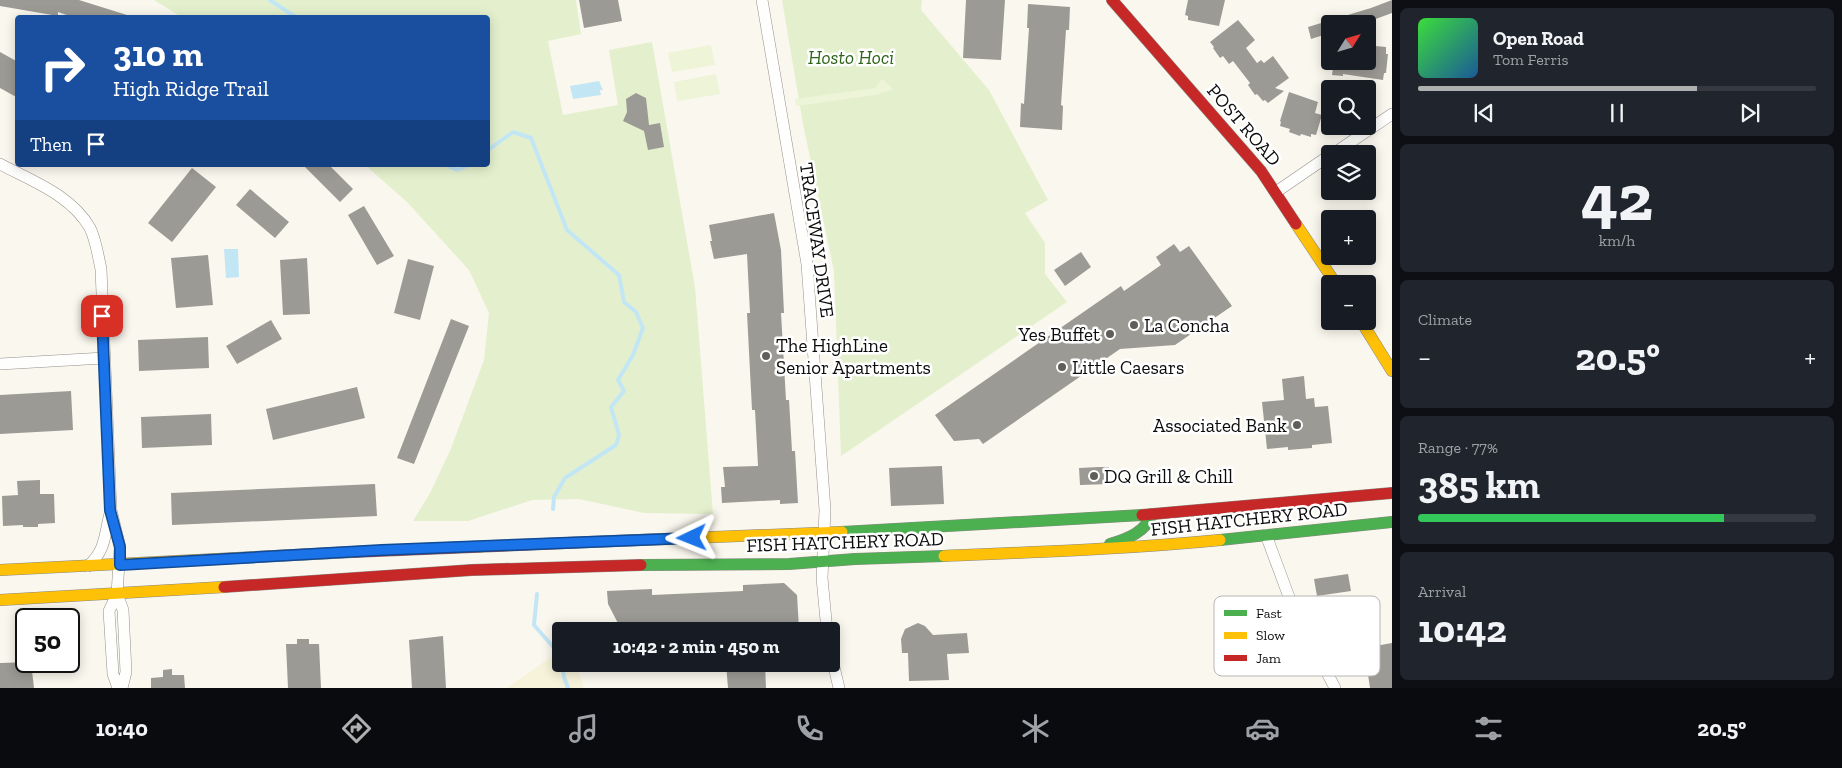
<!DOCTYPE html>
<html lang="en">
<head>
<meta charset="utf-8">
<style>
  body { margin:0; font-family:"Zilla Slab",serif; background:#20242c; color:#f1f3f6; height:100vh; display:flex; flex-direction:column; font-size:19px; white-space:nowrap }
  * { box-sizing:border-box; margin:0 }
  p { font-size:16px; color:#9ea1a6 }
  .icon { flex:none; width:28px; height:28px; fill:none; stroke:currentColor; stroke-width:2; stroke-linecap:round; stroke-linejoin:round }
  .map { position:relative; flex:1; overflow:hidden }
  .drawer { display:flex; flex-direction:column; gap:8px; padding:8px; background:#0d0f14; width:450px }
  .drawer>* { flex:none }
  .banner { position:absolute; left:15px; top:15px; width:475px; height:152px; border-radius:5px; box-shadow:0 2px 12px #0003; background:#1a4fa0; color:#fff; overflow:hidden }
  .needle { width:32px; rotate:53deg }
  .controls { position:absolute; left:1321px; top:15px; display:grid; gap:10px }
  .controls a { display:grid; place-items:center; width:55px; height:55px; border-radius:5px; background:#171b24; box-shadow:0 2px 12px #0003; font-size:25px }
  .speed { position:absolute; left:15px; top:608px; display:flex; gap:10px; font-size:25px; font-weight:700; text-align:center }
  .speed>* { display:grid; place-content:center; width:65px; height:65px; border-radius:50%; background:#171b24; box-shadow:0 2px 12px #0003; line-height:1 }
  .speed .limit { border:2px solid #111; border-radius:8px; background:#fff; color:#111 }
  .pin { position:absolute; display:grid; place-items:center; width:42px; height:42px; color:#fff; margin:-21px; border-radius:10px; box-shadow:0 2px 8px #0006 }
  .me { position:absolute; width:55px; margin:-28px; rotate:268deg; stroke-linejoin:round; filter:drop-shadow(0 0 4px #0008) }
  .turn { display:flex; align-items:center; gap:18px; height:105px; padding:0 15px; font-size:22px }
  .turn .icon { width:65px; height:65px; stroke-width:2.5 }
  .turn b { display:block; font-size:35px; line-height:42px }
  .then { display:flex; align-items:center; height:48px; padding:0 15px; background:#0003; gap:10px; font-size:19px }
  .big { font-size:38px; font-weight:700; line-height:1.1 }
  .drawer .card { flex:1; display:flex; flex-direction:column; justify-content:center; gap:8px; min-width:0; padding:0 18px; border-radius:8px; background:#20242c }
  .drawer .dial { align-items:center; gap:0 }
  .dial b { font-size:65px; line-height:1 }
  .song { display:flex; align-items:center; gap:15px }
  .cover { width:60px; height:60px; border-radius:8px; background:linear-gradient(135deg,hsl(120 70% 55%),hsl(210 70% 35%)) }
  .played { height:5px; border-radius:2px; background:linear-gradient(90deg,#afb0b0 70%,#363941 70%) }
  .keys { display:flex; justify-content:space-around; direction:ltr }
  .heat { display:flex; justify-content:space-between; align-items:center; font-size:28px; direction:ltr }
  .charge { height:8px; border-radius:4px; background:linear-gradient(90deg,#34c759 77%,#363941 0) }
  .trip { position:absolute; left:552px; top:622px; width:288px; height:50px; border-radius:5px; background:#171b24; box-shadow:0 2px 12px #0003; font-weight:700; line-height:50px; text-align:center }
  .dock { display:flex; height:80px; justify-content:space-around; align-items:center; background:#090b0e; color:#9ea1a6 }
  .dock .icon { width:35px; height:35px }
  .dock .current { color:#afb0b0 }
  .dock b { font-size:22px; color:#f1f3f6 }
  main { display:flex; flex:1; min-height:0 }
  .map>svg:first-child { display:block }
</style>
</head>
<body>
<main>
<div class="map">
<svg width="1392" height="688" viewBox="0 0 1392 688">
  <rect width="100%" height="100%" fill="#faf7ee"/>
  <path fill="#f7f3da" d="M561,650V664H576L584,688H507Z"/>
  <path fill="#e4f0cd" d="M154,0H576L581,34L548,41L563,115L618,105L609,50L652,42L695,287L713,514L644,513L579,499L532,500L468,521H413L430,493L450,451L484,360L489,313L469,270L407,202L365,165H488V18H183Z
    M782,0H922L921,10L989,90L1048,200L1025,213L1045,243V274L1067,302L841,456L834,271L803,124Z"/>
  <path fill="#edf4d7" d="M711,45L715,65L672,72L668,53Z
    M716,74L720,94L677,101L674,82Z
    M882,79L893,89L876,95L796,106L795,99L875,88Z"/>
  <path fill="#c3e6f5" d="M599,81L603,90H600L601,95L573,99L570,86Z
    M224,249H238L239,277L226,278Z"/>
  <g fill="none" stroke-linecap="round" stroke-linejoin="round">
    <path stroke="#c3e6f5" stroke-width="4" d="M270,0L297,18
      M488,150L513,132L531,138L567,230L619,275L624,302L636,312L643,328L633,355L618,380L624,391L611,407L619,435L616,445L565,478L554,497L553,509
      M446,165L457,170L469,165
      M537,594L534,625L561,656V659
      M562,664L564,677L568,688"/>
  </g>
  <path fill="#9c9a94" d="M0,0H79L127,15V18H75L58,12V16L0,6Z
    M579,0H618L622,21L584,28Z
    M966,0H1005L1001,60L963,58Z
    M1188,0H1225L1219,26L1188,20V16L1185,15Z
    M1392,0V13L1362,24H1330V33L1311,39L1308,27L1371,8Z
    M1028,4L1070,7L1069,30H1066L1061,105L1063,106L1062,130L1020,127L1021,103L1024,104L1029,28H1027Z
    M1238,20L1255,40L1246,48L1257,63L1261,60L1264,63L1273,56L1289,78L1275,88L1284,91L1268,103L1265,100L1263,101L1257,94L1255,95L1248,85L1250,83L1233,61L1229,64L1223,56L1220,58L1213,48L1214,47L1210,42Z
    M1375,46L1386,47V54H1388L1386,73H1384L1383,80L1343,74V76L1332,75L1334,61H1368V49L1375,50Z
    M0,52L18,62V98L0,88Z
    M1289,92L1318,102L1315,113L1322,115L1316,135L1311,134V137L1301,134L1300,136L1289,132L1290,129L1280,126L1281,122L1280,121Z
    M636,93L646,98L649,125L660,123L664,147L648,150L644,131L623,121L627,112L626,99Z
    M303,165H329L353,189L340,202Z
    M192,168L216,187L172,242L148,223Z
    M250,189L289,222L275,238L236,205Z
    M364,206L394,256L377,265L348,215Z
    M774,213L781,250L784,313H781L786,400H789L792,451H795L798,503L780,504V500L722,503L721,487H725L723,467L758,466L755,410H752L747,313H750L747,254L714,259L710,241H712L709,225Z
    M1174,244L1180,252L1189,246L1232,306L1175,345L1120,349L983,444L979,439L954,441L935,415L1121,286L1124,291L1161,265L1156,257Z
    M1081,252L1091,267L1065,286L1054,270Z
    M208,255L213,305L176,308L171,258Z
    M307,258L310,314L283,315L280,260Z
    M408,259L434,266L420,320L394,313Z
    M451,319L469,326L414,464L397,458Z
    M271,320L282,339L237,364L226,346Z
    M208,337L209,368L139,371L138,340Z
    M1304,376L1306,399L1314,398L1315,407L1328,406L1332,443L1312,445V448L1288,450V447L1267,449L1262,402L1284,400L1282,379Z
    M357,387L365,418L273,440L266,409Z
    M71,391L73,430L0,434V395Z
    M211,414L212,445L142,448L141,417Z
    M942,466L944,504L891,506L889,468Z
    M1099,467H1109L1110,484L1080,485L1079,468Z
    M40,480V494H54L55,523L38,524V527H23V525L3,526L2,496L18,495L17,481Z
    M375,484L377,516L172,525L171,493Z
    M1348,574L1351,591L1317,596L1314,579Z
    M784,583L797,595L799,629L763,631H724V629L622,631L608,604L607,591L652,589V595L743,591V585Z
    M918,623L925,626L933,635L967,633L969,653L947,654L949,680L909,681L908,653H902L901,639L905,629Z
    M443,636L446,688H412L409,640Z
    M297,639H309V644H319L321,688H288L286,644H297Z
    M1392,643V688H1370L1364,648Z
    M31,662L34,688H0V663Z
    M726,664H765L766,688H728Z
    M172,669V675H184L185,688H151V678L163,677V670Z"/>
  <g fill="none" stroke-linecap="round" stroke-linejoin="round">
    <g stroke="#93918d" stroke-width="12">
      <path id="street" d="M762,0L807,264L825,510L822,578L827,631
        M1333,154L1392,114
        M0,164C32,181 71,195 90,228C96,240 98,256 101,269L111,510L120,547L117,594L109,611L113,674L118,688
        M1276,192L1330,155
        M0,364L104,358
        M1266,535L1292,605L1335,688
        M88,566C107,549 104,534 111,510
        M117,594L123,610L126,672L122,688
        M831,654L839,688"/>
    </g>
    <g stroke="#898884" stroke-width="12">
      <path id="fast" d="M842,532L1142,515
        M1220,540L1392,522
        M1110,544C1127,539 1146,532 1152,514
        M641,565L789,564L855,559L944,556"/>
    </g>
    <g stroke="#898884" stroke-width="12">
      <path id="slow" d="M1296,224L1336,284
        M1361,321L1392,371
        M590,542L842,532
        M944,556C1036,552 1128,549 1220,540
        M0,570L353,552
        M0,600L224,587"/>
    </g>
    <g stroke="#898884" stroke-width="12">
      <path id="jam" d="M1112,0L1261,171L1296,224
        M1142,515L1392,493
        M353,552L590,542
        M224,587L472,570L641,565"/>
    </g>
    <use href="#street" stroke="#fefefc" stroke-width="11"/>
    <use href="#fast" stroke="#4caf50" stroke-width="11"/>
    <use href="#slow" stroke="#ffc107" stroke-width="11"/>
    <use href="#jam" stroke="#c62828" stroke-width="11"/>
  </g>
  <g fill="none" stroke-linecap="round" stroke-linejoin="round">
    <g stroke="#114b97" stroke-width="12">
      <path id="route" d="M102,316L110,510L120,547V565L382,550L692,538"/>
    </g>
    <use href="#route" stroke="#1a73e8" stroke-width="9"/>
  </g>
  <g fill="#5f5e5a" stroke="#fff" stroke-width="2">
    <circle cx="1134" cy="325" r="5"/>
    <circle cx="1110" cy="334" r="5"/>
    <circle cx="766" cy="356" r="5"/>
    <circle cx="1062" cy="367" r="5"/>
    <circle cx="1297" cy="425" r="5"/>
    <circle cx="1094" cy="476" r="5"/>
  </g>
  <g text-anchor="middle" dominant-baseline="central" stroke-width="5" stroke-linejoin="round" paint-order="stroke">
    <g font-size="19" font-style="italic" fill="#2d641a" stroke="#fff">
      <text x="851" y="57">Hosto Hoci</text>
    </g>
    <g font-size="19" fill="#0b0b0b" stroke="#fff">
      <text transform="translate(1244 125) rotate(49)">POST ROAD</text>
      <text transform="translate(817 240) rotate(82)">TRACEWAY DRIVE</text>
      <text transform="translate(1249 519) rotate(-6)">FISH HATCHERY ROAD</text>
      <text transform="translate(845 542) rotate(-2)">FISH HATCHERY ROAD</text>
    </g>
    <g font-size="19" fill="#0b0b0b" stroke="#fff" text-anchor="start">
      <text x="1144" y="325">La Concha</text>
      <text x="1100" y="334" text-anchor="end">Yes Buffet</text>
      <text x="776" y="345">The HighLine<tspan x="776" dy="22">Senior Apartments</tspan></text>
      <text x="1072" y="367">Little Caesars</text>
      <text x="1287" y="425" text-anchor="end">Associated Bank</text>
      <text x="1104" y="476">DQ Grill &amp; Chill</text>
    </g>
  </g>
  <rect x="1214" y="596" width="166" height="80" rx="8" fill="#fff" stroke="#b6b6b6" stroke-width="1"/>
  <rect x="1224" y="610" width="23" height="6" fill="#4caf50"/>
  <rect x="1224" y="632" width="23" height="7" fill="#ffc107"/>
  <rect x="1224" y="655" width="23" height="6" fill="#c62828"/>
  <g font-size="14" fill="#0b0b0b">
    <text x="1256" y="618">Fast</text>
    <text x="1256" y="640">Slow</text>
    <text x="1256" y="663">Jam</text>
  </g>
</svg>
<div class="controls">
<a><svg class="needle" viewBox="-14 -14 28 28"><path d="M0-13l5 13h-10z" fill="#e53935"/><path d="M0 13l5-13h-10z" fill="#9ea1a6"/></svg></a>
<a><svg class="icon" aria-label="search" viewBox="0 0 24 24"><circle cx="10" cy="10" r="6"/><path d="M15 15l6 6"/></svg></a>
<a><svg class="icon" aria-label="layers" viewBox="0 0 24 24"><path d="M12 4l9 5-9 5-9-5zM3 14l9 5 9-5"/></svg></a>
<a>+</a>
<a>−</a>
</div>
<div class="speed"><div class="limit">50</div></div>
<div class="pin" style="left:102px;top:316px;background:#d93025"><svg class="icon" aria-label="arrive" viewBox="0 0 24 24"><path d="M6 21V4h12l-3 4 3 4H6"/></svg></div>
<svg class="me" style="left:692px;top:538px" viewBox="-20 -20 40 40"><path d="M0-17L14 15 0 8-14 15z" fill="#1a73e8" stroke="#fff" stroke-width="4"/></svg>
<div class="trip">10:42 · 2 min · 450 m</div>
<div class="banner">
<div class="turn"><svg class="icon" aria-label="right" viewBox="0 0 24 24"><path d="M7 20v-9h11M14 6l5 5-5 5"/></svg><div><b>310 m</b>High Ridge Trail</div></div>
<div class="then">Then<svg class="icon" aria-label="arrive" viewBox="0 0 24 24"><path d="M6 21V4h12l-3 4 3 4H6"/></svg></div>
</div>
</div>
<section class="drawer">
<div class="card">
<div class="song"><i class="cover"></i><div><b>Open Road</b><p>Tom Ferris</p></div></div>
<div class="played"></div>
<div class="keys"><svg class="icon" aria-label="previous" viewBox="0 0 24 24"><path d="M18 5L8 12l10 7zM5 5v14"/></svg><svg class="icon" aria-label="pause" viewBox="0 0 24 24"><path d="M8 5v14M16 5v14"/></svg><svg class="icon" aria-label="next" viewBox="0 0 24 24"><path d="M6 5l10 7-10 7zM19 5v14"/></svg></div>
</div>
<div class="card dial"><b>42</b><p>km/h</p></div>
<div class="card"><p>Climate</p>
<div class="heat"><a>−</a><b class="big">20.5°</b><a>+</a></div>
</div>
<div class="card"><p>Range · 77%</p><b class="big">385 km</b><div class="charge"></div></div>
<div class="card"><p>Arrival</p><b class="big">10:42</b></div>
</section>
</main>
<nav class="dock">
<b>10:40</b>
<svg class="icon current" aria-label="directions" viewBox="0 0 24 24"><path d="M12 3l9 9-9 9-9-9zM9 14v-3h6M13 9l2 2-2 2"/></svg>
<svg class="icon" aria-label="music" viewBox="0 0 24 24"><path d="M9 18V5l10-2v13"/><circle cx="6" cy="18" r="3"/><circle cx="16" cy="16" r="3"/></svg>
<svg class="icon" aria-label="phone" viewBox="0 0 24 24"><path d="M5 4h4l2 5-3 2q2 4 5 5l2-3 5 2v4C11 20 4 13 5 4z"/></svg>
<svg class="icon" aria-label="climate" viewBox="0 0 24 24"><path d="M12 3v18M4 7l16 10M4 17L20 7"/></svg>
<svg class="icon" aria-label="car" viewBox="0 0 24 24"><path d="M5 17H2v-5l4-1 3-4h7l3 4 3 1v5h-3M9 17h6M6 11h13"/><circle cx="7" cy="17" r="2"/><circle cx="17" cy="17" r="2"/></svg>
<svg class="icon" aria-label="filters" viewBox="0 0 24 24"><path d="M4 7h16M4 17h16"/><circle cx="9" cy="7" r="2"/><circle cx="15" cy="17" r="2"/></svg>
<b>20.5°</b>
</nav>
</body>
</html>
